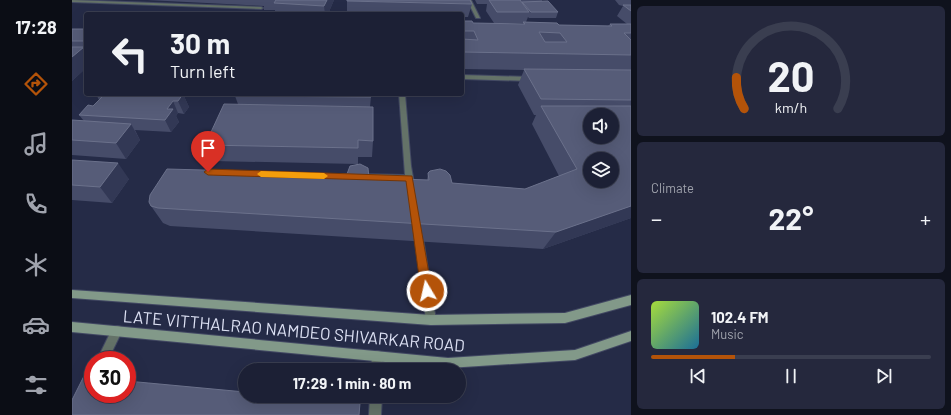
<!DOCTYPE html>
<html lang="en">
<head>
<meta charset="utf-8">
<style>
  body { margin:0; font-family:Barlow,sans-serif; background:#25283d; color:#f1f3f6; height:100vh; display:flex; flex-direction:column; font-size:15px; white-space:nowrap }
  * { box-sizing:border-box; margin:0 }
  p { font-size:13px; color:#a0a3ad }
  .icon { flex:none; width:22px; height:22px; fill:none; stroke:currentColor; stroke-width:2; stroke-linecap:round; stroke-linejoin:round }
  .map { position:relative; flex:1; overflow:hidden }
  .panel { display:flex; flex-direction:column; gap:6px; padding:6px; background:#0f121d; width:320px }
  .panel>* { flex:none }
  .hud { position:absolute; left:12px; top:12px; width:380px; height:84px; border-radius:4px; box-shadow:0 4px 16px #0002,0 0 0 1px #3a3e50; background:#1c2035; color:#f1f3f6; overflow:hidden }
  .fabs { position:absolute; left:511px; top:108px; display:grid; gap:8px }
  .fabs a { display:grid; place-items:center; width:36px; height:36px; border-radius:50%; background:#1c2035; box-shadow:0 4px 16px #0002,0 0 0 1px #3a3e50; font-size:20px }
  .speed { position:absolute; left:12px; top:351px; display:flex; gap:8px; font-size:20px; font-weight:700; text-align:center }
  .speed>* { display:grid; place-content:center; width:52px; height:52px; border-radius:50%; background:#1c2035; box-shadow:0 4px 16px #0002,0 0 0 1px #3a3e50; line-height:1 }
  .speed .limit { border:6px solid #d22; background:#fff; color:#111 }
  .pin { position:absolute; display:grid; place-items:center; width:34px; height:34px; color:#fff; margin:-41px -17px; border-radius:50% 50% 50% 0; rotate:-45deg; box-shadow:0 0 4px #0007 }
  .pin .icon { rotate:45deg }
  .me { position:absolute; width:44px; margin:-22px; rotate:351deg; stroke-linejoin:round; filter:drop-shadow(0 0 3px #0008) }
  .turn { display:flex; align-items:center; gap:14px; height:84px; padding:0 20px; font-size:18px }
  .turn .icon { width:52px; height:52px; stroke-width:2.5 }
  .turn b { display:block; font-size:28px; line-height:34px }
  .big { font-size:30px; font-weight:700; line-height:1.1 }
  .panel .widget { flex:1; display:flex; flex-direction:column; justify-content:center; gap:6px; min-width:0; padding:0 14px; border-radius:6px; background:#25283d }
  .panel .dial { align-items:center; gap:0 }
  .dial svg { height:104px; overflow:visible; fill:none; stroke:#3a3e50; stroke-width:7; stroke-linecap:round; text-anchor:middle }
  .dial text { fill:#f1f3f6; stroke:none }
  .song { display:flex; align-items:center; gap:12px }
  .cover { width:48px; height:48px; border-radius:6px; background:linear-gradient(135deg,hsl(80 70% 55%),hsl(200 70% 35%)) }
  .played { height:4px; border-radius:2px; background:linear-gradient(90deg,#b45309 30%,#3a3e50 30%) }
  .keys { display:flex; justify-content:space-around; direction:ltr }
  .heat { display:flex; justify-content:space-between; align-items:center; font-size:22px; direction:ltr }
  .trip { position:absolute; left:166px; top:363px; width:228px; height:40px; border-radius:20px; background:#1c2035; box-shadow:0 4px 16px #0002,0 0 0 1px #3a3e50; font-weight:700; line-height:40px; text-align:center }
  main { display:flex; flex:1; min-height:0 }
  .tabs { display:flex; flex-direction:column; width:72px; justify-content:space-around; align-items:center; background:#0b0d15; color:#a0a3ad }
  .tabs .icon { width:28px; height:28px }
  .tabs .on { color:#b45309 }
  .tabs b { font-size:18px; color:#f1f3f6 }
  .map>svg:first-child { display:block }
</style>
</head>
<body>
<main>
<nav class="tabs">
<b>17:28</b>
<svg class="icon on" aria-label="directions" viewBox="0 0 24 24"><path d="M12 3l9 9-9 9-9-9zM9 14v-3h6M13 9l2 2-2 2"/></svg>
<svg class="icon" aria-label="music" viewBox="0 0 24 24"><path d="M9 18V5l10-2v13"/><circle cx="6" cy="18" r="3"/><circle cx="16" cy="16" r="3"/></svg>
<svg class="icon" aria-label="phone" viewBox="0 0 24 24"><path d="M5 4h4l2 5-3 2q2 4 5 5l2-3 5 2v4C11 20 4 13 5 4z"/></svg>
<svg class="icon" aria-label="climate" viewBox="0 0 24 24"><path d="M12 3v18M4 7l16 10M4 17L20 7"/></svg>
<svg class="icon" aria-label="car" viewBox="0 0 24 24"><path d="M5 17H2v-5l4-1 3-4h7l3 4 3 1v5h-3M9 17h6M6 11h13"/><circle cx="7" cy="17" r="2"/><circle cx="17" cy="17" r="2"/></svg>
<svg class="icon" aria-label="filters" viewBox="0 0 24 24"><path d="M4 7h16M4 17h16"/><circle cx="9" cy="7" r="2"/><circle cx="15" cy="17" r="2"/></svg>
</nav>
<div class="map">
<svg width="559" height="415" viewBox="0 0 559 415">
  <rect width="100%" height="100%" fill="#252b47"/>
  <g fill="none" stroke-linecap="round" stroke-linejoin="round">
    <g stroke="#424863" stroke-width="2">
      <path id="lane" d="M0,0L189,7L191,8L189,9L0,2Z
        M45,326L49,327L50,331L36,360H25L41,327Z
        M305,351L309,352L310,356L311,370H299L300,356L301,352Z
        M298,396H310L309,415H297Z"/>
    </g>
    <g stroke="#424863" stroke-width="2">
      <path id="street" d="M395,0H399L408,18H404Z
        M390,75L458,77L461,79L458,81L390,79Z
        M327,94H333L339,166L343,189L339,192L335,189L334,181L286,180L282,177L286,174L333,175Z
        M346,229L349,230L350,232L364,320L363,323L359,325L355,323L354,320L342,232L343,230Z"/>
    </g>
    <g stroke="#424863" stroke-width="2">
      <path id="secondary" d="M0,290L359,315L493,313L559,295V305L493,323L359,325L0,298Z
        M0,322L376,358L503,350L559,331V341L503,360L376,368L0,332Z"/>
    </g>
    <use href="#lane" fill="#647268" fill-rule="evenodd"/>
    <use href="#street" fill="#647268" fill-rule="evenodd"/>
    <use href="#secondary" fill="#829989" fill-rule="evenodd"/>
  </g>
  <path fill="#464c69" d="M75,0H262L256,14H203V10H192V6Z
    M403,0H470V1L486,12L484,18H457L456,17L454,22L487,25L536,26L538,24H555L545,16L551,6L547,5L543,0H559V218L471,249L98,226L91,223L79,206L275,174L285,164L140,161L133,145L166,104L163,96L299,97L298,107L301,141L300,157H286V164L297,178L355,180L356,173L380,183L453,189L487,176L460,124L464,115H462L446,85L452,70L390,69V21L401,23L451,24V23H422L414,11L415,4H405Z
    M275,1L400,4L396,17H390V14H275Z
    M0,29H14V68L0,81Z
    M111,94L117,107L112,114L106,113L104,116L107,122L99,132L63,130L68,140L54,159L0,155V120L12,121L7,115L21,106L27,100L25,96Z
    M0,160L57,179L40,203L0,200Z"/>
  <path fill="#323855" d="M255,0H262L256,14H253L252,6Z
    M12,47L14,51V68L0,81V57Z
    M111,94L117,107L112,114L106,101Z
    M101,101L106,113L104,116L107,122L99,132L93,120L95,109Z
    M59,124L68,140L54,159L44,143Z
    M46,163L57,179L40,203L28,187Z
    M559,206V218L471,249L484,232Z"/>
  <path fill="#565c78" stroke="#6b718b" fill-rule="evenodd" d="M204,0H255L252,6L202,3Z
    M275,0H398L400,4L275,1Z
    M417,0H448L457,12H425Z
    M476,1L486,12H459L450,2Z
    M551,5H559V11Z
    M390,21H400L401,23L453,24L451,22L485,23L487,25L540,26L538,24H559V33H552L559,40V55L390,52V39L406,40L402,31H390ZM467,32L488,33L495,42H473Z
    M0,29H14V41H0Z
    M0,47H12L0,57Z
    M452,69L559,70V100L469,99Z
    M28,94H111L106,101H101L95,109H101L93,120L7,115L16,105L21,106L30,97L25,96Z
    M164,94H299V97L163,96Z
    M152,104L301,107V141L286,140V148L133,145Z
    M469,106H559V206L484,232L86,208L79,206L77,202L78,195L95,169L275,174L278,166L288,164L296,168L297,178L357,180L356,173L358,171L368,169L374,171L378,175L380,183L453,189L505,169ZM518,115H540V137H518ZM518,159H540V181H518Z
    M0,120L59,124L44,143L0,140Z
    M0,160L46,163L28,187L0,185Z
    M12,376L21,377V394H55V381L173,392V396H216L288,403L287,415H0V400Z"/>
  <path fill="#b45309" stroke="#753606" d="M136,169L340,176L360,291L358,295L355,296L351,295L349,291L334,181L136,175L132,172Z"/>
  <path fill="#f59e0b" d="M189,171L252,173L256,176L252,179L189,177L185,174Z"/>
  <g text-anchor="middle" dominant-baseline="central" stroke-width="4" stroke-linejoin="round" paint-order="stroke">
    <g font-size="17" fill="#dce0f3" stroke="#252b47">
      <text transform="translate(222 330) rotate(5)">LATE VITTHALRAO NAMDEO SHIVARKAR ROAD</text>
    </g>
  </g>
</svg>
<div class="fabs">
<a><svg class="icon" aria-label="sound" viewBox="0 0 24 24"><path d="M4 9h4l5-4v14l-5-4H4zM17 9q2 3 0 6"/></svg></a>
<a><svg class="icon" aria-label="layers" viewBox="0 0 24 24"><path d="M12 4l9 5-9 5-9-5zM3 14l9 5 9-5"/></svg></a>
</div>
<div class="speed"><div class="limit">30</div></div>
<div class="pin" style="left:136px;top:172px;background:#d93025"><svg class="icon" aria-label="arrive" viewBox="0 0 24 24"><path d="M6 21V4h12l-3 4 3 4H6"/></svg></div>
<svg class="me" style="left:355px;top:291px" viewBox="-20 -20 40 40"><circle r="17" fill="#b45309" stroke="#fff" stroke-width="3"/><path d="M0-11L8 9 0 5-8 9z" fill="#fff"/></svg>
<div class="trip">17:29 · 1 min · 80 m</div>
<div class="hud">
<div class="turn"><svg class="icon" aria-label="left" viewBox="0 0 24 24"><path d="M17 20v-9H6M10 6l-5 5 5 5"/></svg><div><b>30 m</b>Turn left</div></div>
</div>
</div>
<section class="panel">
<div class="widget dial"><svg viewBox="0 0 100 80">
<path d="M14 69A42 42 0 1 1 86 69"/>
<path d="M14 69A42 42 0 0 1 8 45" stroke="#b45309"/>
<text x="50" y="56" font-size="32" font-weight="700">20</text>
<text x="50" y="72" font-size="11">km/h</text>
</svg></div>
<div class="widget"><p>Climate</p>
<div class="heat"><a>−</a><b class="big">22°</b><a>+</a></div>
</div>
<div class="widget">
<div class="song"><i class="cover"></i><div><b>102.4 FM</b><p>Music</p></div></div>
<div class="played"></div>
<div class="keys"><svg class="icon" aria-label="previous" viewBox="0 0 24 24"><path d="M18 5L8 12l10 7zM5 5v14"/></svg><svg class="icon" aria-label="pause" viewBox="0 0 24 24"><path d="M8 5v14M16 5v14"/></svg><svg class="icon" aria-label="next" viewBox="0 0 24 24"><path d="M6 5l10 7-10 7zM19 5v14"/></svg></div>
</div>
</section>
</main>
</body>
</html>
